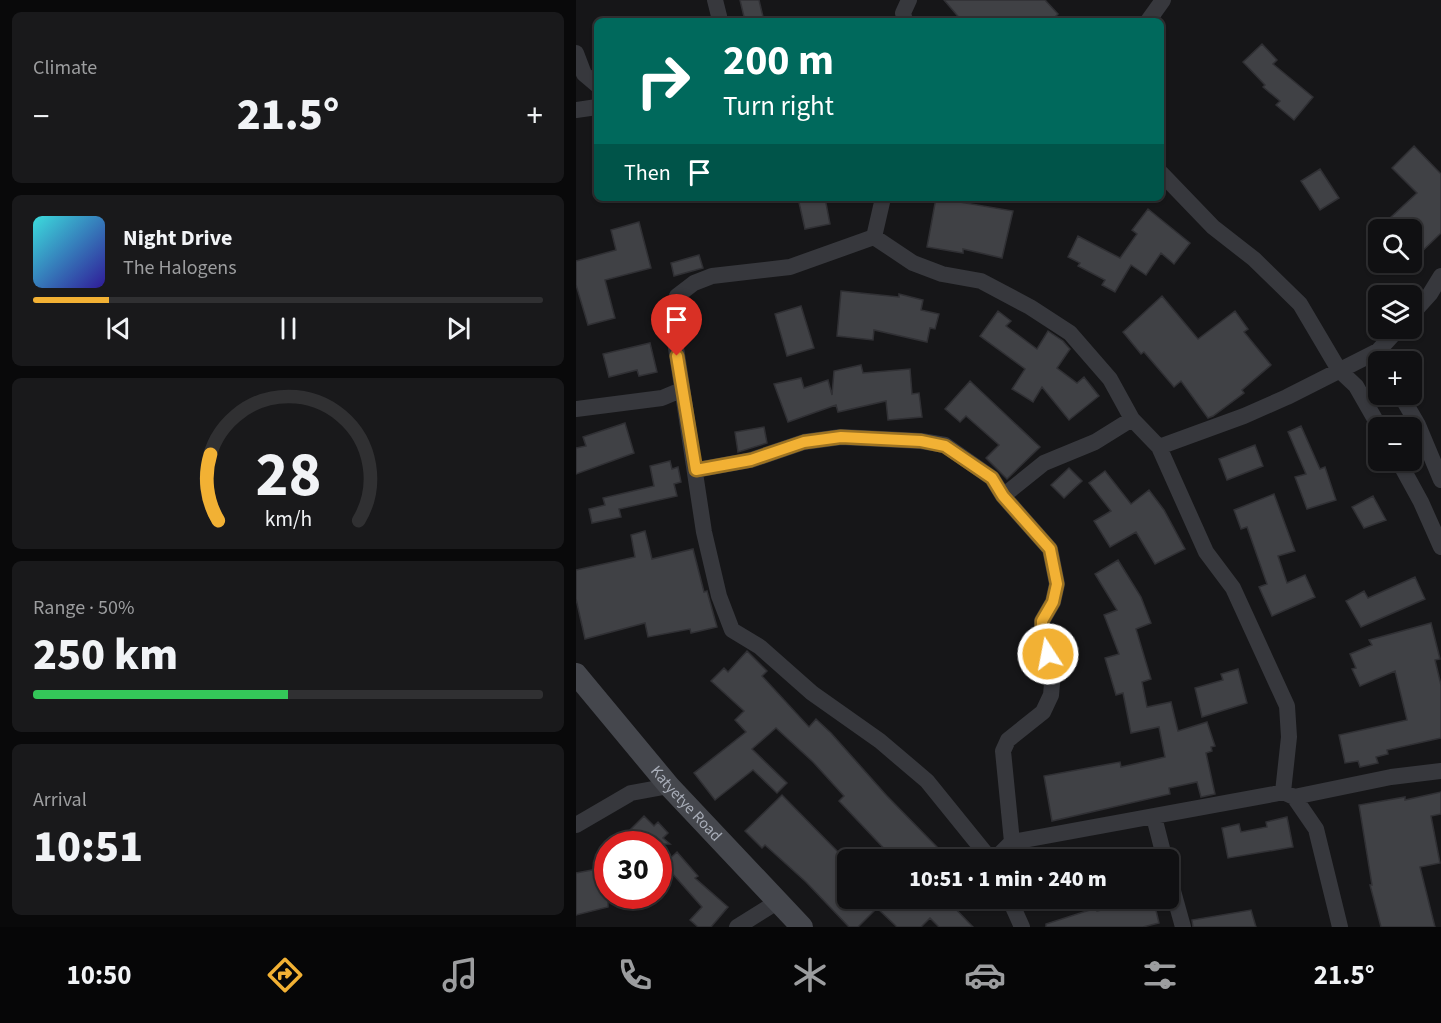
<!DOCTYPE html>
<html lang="en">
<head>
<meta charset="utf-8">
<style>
  body { margin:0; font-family:"Source Sans 3",sans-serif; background:#19191b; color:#f1f3f6; height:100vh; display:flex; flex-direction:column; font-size:22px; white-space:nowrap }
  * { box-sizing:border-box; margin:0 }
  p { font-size:20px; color:#9c9d9f }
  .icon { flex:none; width:33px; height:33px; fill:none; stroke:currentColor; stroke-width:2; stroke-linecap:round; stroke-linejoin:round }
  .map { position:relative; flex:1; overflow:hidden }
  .details { display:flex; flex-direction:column; gap:12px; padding:12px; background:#09090a; width:576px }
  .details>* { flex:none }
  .top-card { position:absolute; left:18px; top:18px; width:570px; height:183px; border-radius:9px; box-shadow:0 2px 4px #0004,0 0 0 2px #303032; background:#00695c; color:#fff; overflow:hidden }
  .fabs { position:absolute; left:792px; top:219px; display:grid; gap:12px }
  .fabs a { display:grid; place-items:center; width:54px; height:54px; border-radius:9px; background:#101012; box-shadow:0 2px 4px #0004,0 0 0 2px #303032; font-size:30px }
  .speed { position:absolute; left:18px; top:831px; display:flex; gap:12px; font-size:30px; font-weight:700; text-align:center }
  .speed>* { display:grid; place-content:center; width:78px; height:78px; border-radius:50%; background:#101012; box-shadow:0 2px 4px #0004,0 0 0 2px #303032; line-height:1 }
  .speed .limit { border:9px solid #d22; background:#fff; color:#111 }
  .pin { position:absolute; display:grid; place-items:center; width:51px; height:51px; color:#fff; margin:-62px -26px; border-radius:50% 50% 50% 0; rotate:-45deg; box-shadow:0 0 6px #0007 }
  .pin .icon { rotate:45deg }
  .me { position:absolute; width:66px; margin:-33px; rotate:349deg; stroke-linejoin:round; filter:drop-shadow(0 0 4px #0008) }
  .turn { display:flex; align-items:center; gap:21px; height:126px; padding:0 30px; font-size:27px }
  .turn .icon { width:78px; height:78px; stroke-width:2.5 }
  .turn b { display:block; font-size:42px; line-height:51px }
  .then { display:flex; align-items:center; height:57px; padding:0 30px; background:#0003; gap:12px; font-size:22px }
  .big { font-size:45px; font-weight:800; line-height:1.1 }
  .details .tile { flex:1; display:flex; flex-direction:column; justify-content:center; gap:9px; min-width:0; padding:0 21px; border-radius:9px; background:#19191b }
  .details .dial { align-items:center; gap:0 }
  .dial svg { height:156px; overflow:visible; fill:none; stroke:#303032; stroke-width:7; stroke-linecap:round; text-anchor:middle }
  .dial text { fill:#f1f3f6; stroke:none }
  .song { display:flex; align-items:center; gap:18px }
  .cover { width:72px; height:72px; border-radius:9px; background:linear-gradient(135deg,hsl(180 70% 55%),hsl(250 70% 35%)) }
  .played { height:6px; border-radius:3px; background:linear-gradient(90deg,#f2b134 15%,#303032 15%) }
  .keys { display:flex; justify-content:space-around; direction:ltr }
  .heat { display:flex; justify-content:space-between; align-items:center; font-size:33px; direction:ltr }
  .charge { height:9px; border-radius:4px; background:linear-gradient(90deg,#34c759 50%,#303032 0) }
  .trip { position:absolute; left:261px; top:849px; width:342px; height:60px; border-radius:9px; background:#101012; box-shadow:0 2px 4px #0004,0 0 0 2px #303032; font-weight:800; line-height:60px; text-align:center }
  .menu { display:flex; height:96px; justify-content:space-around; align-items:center; background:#060607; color:#9c9d9f }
  .menu .icon { width:42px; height:42px }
  .menu .on { color:#f2b134 }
  .menu b { font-size:27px; color:#f1f3f6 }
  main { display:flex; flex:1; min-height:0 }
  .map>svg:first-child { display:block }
</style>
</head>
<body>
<main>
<section class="details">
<div class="tile"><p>Climate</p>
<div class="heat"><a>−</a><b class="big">21.5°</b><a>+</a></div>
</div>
<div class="tile">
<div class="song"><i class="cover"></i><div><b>Night Drive</b><p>The Halogens</p></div></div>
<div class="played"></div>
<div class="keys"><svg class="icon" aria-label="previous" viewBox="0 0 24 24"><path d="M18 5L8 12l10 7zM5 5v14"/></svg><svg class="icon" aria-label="pause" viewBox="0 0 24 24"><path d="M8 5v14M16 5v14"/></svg><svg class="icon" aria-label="next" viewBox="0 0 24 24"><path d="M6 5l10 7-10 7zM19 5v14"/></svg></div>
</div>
<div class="tile dial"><svg viewBox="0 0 100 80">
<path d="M14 69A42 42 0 1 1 86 69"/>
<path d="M14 69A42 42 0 0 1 10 35" stroke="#f2b134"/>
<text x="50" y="56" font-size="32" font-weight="700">28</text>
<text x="50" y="72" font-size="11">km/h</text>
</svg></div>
<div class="tile"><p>Range · 50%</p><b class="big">250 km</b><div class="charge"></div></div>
<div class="tile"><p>Arrival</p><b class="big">10:51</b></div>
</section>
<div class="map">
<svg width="865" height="927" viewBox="0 0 865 927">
  <rect width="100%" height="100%" fill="#161618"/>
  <path fill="#404145" stroke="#303034" stroke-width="1.5" d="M164,0H183L188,21H169Z
    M368,0H469L482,14L475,21H386Z
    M686,44L701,60L697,64L737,97L718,120L700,105L704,101L687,87L689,85L667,62Z
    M838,146L865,174V233L836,261V230H801L841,193L816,168Z
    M744,169L763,198L744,210L725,181Z
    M222,198H249L254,224L229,229Z
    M360,198L437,211L426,258L387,249V253L351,247Z
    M572,209L614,243L598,264L585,253L570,275L555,265L539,292L526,285L529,280L502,266L504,263L492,257L502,236L544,258L561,234L556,230Z
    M63,222L75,268L29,280L39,318L12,325L0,285V261L40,250L35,230Z
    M123,255L127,268L98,276L95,263Z
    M265,291L323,297V294L347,300L345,310L363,314L359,329L354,328L351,342L298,330L297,340L261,336Z
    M586,296L622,339L659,311L672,329L668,332L695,365L666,390L668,393L637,416L632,418L605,381L598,387L568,352L565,354L547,332Z
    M225,306L238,348L211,356L199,314Z
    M422,311L435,321L430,326L461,349L472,331L487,341L494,349L481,368L501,383L508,377L523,396L493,420L466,387L457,402L436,389L449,369L404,336Z
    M74,343L81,372L63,376L61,370L33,377L27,354Z
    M285,365L287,373L334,369L336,394L343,393L346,417L312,420L310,401L262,412L260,405L212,422L198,384L225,378L228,388L252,380L256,395L258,371Z
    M394,381L464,447L431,479L410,458L423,445L390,416L384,422L369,409Z
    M49,423L58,453L0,474V448L10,446L7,437Z
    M725,426L744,469L749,467L760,500L731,509L719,477L730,474L712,432Z
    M188,427L191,443L162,452L159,432Z
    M679,445L687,466L651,480L643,459Z
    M94,461L96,469L102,467L105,482L98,484L101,496L43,509L45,517L16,523L13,509L29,505L27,498L78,486L74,466Z
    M493,468L506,481L488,498L475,485Z
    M529,471L555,504L573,490L588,510L609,549L579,564L560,532L534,547L518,521L535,511L513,483Z
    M698,494L719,551L702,556L711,583L729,575L739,597L696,616L683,587L691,584L671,527L665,529L658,510Z
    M797,496L810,520L788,528L776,507Z
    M69,531L76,559L117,549L128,592L131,591L141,627L115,633L114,629L72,637L69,623L9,639L0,599V570L59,557L55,535Z
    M542,560L565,597L575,623L560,629L575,679L566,682L571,707L595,702L602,731L631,722L639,746L635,747L636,751L630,753L639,794L625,797L621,782L593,788L594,794L476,821L468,776L544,762L545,767L589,757L583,727L555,733L547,693L540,695L529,658L543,654L528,615L541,610L519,574Z
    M839,577L849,599L785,627L770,601L788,591L792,598Z
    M855,623L864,659L859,660L865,685V738L811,750L812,754L800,757L802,763L784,767L782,761L769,763L763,735L831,720L819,671L784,686L776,669L780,668L774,654L796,645L793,640Z
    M171,651L191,671L186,676L233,727L240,719L255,733L311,796L363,849L354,860H319L263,801L268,796L237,762L200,728L176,749L211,783L201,793L177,770L139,800L118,773L170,732L159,720L168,711L135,681L148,668L152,672Z
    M662,669L671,703L626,717L619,688L647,680L645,674Z
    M865,792V814L855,816L864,863L844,867L859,927H805L794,885H796L783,805L829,797V800Z
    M206,795L272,862V898H369L397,927H363L354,918L345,927H321L301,908L282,927H273L230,882L189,845L186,848L169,831Z
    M68,816L78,826L82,822L92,833L87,838L94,844H62L51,833Z
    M711,817L717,847L652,858L646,828L663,824L665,832L691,827L690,822Z
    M101,852L122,876L119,878L152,907L135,927H122L114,920L126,907L88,864Z
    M32,867V907L0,915V873Z
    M570,898H577L583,923L567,927H470V924L520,908L521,911Z
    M675,910L680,927H617L616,920Z"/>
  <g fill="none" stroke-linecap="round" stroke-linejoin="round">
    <path stroke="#37383d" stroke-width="16" d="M139,0L143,16
      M329,21L327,13L333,0
      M572,21L587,0
      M0,53L8,74L21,85
      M0,110L21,107
      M585,173L637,227L678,259L724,304L763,370L780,386L804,428
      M298,237L214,267L136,276L118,283L101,296L95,315L128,532L143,596L156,630L184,647L236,693L304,741L351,781L415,860
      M298,237L337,263L366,274L405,281L454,307L494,333L534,379L556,419L583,447L630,552L657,588L711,706L713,737L707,792
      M298,237L307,198
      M836,314L854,294L865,276
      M824,394L842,425L865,480
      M0,409L86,398L105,390
      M583,447L668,416L711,397L802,351L823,328
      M822,460L845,502L865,547
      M120,470L175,460L228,442L265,437L345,441L369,445L416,478L427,496L474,549L481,584L477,602L466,621V637L477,672L475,695L467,712L432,740L427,751L436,842L418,860
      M427,496L468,463L519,442L556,419
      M718,797L740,829L764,927
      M578,817L589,860
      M0,825L55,793L93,786
      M436,842L698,794L707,792L718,797L815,777L865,771
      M592,873L607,927
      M433,898L446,927
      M161,927L201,902"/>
    <path stroke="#45474d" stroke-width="22" id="s1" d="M0,674L93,786L226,927"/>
  </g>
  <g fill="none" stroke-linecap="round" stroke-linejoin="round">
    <g stroke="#9d7322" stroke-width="15">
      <path id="route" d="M101,356L120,470L175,460L228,442L265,437L345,441L369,446L416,478L427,496L474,549L481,584L477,602L466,621V637L472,654"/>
    </g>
    <use href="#route" stroke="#f2b134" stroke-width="10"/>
  </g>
  <g text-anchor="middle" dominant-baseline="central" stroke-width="6" stroke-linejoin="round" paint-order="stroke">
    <g font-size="16" fill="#a8adb8" stroke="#111113">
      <text stroke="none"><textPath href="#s1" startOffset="170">Katyetye Road</textPath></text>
    </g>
  </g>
</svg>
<div class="fabs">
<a><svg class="icon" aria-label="search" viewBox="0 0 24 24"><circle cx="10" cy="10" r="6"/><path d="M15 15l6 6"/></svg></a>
<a><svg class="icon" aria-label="layers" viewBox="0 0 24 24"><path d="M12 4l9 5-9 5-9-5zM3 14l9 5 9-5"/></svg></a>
<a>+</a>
<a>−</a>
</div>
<div class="speed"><div class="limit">30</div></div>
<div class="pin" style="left:101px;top:356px;background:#d93025"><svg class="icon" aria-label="arrive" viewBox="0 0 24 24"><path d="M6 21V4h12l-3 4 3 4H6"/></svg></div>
<svg class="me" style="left:472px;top:654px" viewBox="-20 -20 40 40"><circle r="17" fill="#f2b134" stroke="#fff" stroke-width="3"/><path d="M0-11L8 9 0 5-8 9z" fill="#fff"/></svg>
<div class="trip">10:51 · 1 min · 240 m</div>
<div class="top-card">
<div class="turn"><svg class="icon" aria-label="right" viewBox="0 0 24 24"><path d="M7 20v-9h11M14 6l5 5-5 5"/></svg><div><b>200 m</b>Turn right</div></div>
<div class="then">Then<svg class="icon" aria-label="arrive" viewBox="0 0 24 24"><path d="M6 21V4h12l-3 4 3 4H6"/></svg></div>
</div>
</div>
</main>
<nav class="menu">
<b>10:50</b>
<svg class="icon on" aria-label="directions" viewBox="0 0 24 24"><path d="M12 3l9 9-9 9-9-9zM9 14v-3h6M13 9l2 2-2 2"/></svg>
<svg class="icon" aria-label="music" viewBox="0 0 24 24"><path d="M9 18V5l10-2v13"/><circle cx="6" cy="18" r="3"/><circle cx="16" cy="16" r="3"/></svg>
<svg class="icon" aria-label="phone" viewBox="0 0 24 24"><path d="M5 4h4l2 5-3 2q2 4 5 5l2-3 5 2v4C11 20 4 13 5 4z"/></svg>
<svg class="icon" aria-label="climate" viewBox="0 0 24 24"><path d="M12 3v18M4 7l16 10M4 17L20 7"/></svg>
<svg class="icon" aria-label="car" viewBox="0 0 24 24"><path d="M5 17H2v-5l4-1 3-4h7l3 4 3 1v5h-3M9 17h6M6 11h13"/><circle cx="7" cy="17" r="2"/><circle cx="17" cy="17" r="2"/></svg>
<svg class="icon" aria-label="filters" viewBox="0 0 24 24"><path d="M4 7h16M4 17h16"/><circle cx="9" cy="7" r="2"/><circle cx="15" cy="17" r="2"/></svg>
<b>21.5°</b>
</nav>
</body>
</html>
